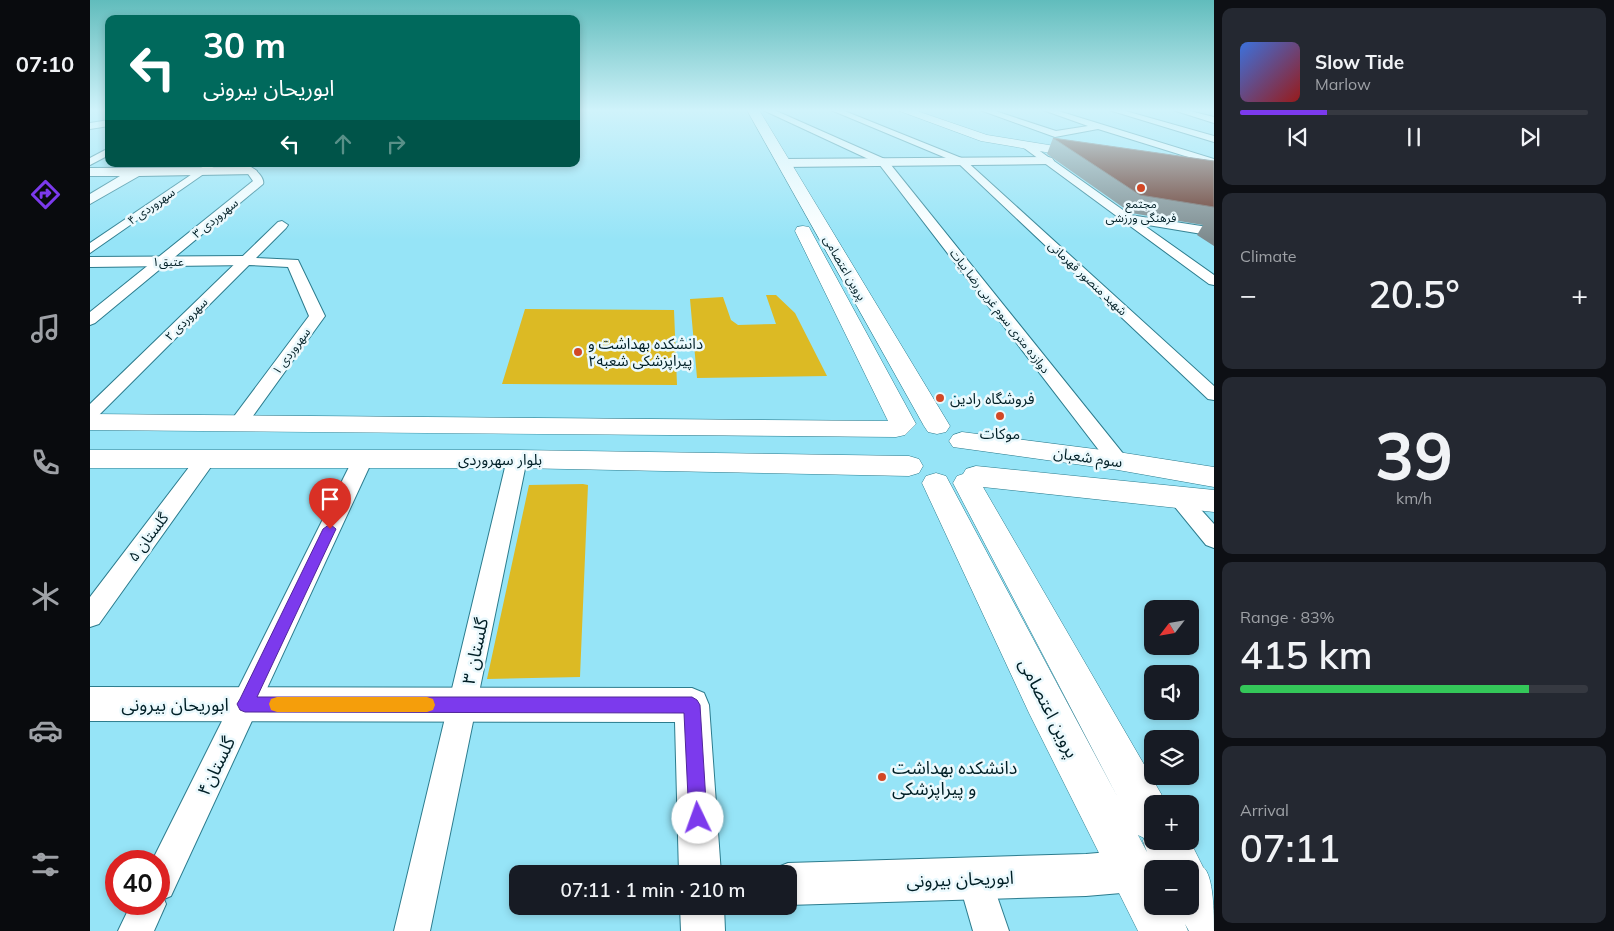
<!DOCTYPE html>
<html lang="en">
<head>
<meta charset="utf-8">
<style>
  body { margin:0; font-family:Mulish,"Noto Sans Arabic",sans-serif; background:#242831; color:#f1f3f6; height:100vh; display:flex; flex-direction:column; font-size:19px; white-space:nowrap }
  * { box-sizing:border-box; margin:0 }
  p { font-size:16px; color:#9ea1a6 }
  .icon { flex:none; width:28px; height:28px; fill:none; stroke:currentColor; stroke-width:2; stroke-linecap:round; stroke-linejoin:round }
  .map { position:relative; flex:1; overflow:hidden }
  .sheet { display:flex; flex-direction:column; gap:8px; padding:8px; background:#0d0f14; width:400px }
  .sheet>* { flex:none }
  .guide { position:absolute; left:15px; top:15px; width:475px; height:152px; border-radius:10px; box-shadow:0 2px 8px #0003; background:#00695c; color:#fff; overflow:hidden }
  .needle { width:32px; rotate:239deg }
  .tools { position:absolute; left:1054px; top:600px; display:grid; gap:10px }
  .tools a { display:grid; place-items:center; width:55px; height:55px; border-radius:10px; background:#171b24; box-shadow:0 2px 8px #0003; font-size:25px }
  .speed { position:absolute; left:15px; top:850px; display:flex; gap:10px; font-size:25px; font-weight:700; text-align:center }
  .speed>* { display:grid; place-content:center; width:65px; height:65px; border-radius:50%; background:#171b24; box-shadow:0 2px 8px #0003; line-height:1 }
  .speed .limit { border:8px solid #d22; background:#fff; color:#111 }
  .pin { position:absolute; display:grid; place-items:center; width:42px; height:42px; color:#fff; margin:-51px -21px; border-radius:50% 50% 50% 0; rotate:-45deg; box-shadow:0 0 5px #0007 }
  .pin .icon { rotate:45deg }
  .me { position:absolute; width:55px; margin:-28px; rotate:357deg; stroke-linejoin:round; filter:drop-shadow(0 0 4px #0008) }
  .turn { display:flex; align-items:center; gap:18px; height:105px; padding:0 15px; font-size:22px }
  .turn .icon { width:65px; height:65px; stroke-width:2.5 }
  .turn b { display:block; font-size:35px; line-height:42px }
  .lanes { display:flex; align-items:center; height:48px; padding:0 15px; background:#0003; justify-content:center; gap:25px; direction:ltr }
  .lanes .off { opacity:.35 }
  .big { font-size:38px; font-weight:600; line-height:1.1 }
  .sheet .card { flex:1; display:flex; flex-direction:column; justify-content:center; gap:8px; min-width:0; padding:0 18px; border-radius:10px; background:#242831 }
  .sheet .dial { align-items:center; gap:0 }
  .dial b { font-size:65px; line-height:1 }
  .song { display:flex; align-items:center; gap:15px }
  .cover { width:60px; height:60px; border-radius:8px; background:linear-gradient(135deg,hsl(220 70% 55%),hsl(0 70% 35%)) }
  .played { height:5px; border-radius:2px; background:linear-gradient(90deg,#7c3aed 25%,#363941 25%) }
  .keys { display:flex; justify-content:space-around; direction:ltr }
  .heat { display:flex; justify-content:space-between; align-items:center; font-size:28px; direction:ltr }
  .charge { height:8px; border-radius:4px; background:linear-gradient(90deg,#34c759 83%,#363941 0) }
  .trip { position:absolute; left:419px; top:865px; width:288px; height:50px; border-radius:10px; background:#171b24; box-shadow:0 2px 8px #0003; font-weight:600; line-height:50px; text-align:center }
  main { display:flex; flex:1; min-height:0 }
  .dock { display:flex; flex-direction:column; width:90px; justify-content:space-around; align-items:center; background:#090b0e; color:#9ea1a6 }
  .dock .icon { width:35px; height:35px }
  .dock .current { color:#7c3aed }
  .dock b { font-size:22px; color:#f1f3f6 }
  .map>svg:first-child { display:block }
</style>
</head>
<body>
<main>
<nav class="dock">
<b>07:10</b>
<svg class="icon current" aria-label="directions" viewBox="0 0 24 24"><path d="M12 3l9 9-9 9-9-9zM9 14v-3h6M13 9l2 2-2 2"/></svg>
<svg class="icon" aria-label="music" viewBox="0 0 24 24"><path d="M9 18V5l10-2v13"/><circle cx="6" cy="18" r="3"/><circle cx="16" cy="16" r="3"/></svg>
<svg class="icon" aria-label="phone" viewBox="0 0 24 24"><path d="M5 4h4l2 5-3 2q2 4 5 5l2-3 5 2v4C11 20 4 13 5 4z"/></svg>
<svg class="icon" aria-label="climate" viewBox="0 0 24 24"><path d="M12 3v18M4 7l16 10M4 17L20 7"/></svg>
<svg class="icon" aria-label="car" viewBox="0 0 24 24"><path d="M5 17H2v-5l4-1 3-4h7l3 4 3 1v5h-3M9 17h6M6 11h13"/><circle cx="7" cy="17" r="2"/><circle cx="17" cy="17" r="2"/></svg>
<svg class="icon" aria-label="filters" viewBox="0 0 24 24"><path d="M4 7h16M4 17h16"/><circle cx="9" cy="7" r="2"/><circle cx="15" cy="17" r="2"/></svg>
</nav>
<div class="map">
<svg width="1124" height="931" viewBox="0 0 1124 931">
  <rect width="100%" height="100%" fill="#96e4f7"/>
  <path fill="#dcba24" d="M676,295H686L705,313L737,376L607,378L600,299L633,297L641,320L648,325L686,324Z
    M435,309L584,310L587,385L412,384Z
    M493,484L498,485L490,677L397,679L439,485Z"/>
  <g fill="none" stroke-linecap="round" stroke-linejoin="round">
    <g stroke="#2c7c8e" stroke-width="2">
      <path id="minor" d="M673,110H684L797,160L1035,456L1038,461L1035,466L1028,468L1021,466L789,164Z
        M741,110H752L874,159L1124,386V400L1118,399L868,163Z
        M890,110H902L966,131L998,126L953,110H965L1124,159V165L1008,129L965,137Z
        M1019,110H1032L1124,136V142Z
        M1083,110H1096L1124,117V123Z
        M934,144H940L1040,215L1124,228V236L1052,224L1124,275V285L1119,284L934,148Z
        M19,148V155L0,165V158Z
        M117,164H128L0,253V243Z
        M161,168C166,169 175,179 173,184L5,323L0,325V312L163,181L156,171Z
        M192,221L198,225L196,228L166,258L208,260L235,316L155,427L148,429L141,427L139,423L219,316L198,267L159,265L6,418L0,420V404L188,222Z
        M116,452L123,454L126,459L123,464L9,624L0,627V597L109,454Z
        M273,452L280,454L283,459L81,896L74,899L76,904L64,931H28L41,904H69V861H62L263,459L266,454Z
        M427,452L434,454L437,459L340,931H304L417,459L420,454Z
        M1087,488L1094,491L1124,524V548L1116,545L1080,501L1076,496L1080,491Z
        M885,862L897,867L919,931H883L868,879L873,867Z"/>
    </g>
    <g stroke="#2c7c8e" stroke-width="2">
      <path id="tertiary" d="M19,120V126L0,129V123Z
        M958,157L962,158L964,161L962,164L693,167L687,163L693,159Z
        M161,167L167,171L166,174L49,176L0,204V194L30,176H0V168Z
        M155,256L161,257L163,261L161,265L0,267V257Z
        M0,687L602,688L614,693L619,705L631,874H589L585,722L0,721Z
        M1043,850L1058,856L1063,869L1058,886L1043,892L996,896L698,905V874H681L683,869L698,863L996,854Z
        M590,906H634L635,931H591Z"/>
    </g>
    <g stroke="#2c7c8e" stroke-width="1">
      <path id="secondary" d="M657,110H669L860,426L856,432L847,434L838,432L834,426Z
        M807,110H824L897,135L996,151L1003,155L996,159L891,141Z
        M713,226L719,227L721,231L826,424L815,435L806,437L0,430V414L798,421L705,231L707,227Z
        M872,432L1028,452L1124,467V487L1028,470L863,447L859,441L863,435Z
        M0,450H427L819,456L829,459L833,466L829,473L819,476L427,468H0Z
        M886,466L1124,490V512L893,487L1077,804H1062V841H1100L1113,867C1124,875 1124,915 1124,931H1099L1095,924L1098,931H1048L939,713L832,483L836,476L846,473L856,476L1027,796L863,483L867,476L873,474L876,469ZM1048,835L1054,838L1053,841L1057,852ZM1062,869H1100V906H1062Z"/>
    </g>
    <use href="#minor" fill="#fff" fill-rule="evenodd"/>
    <use href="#tertiary" fill="#fff" fill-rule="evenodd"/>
    <use href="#secondary" fill="#fff" fill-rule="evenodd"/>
  </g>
  <path fill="#7e8a8d" d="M963,138L1124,161V246L1107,235L1113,225L1041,213L957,154Z"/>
  <path fill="#663023" stroke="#746663" d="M963,138L1124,161V207L1050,195Z"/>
  <linearGradient id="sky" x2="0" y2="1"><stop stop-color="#61bcbc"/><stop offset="0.46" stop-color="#d0f3fb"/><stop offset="1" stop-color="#d0f3fb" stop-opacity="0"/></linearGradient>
  <rect width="1124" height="240" fill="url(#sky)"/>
  <path fill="#7c3aed" stroke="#51269a" d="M240,524L246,529L167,697H602L607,700L610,705L617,818L614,824L608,827L601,824L599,818L594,713L155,712L150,710L147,704L150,699L233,529Z"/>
  <path fill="#f59e0b" d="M187,697H337L343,699L345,705L343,710L337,712H187L181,710L179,704L181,699Z"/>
  <g fill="#d24826" stroke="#ebf9fd" stroke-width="2">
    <circle cx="1051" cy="188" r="5"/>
    <circle cx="488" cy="352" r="5"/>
    <circle cx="850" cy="398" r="5"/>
    <circle cx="910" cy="416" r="5"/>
    <circle cx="792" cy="777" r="5"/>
  </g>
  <g text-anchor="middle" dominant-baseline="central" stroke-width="5" stroke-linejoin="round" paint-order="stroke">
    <g font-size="12" fill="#001f26" stroke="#ebf9fd">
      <text x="1051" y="203">مجتمع<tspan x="1051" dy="14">فرهنگی ورزشی</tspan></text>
    </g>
    <g font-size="12" fill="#001f26" stroke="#ebf9fd">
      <text transform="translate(61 206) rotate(-35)">سهروردی ۴</text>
      <text transform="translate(125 218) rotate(-39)">سهروردی ۳</text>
      <text x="78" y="261">عتیق۱</text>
      <text transform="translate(755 268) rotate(60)">پروین اعتصامی</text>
      <text transform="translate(998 278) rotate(43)">شهید منصور قهرمانی</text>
      <text transform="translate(910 311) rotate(52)">دوازده متری سوم غربی رضا بیات</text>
      <text transform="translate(96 319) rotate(-45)">سهروردی ۲</text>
      <text transform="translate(201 351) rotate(-53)">سهروردی ۱</text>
    </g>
    <g font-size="15" fill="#001f26" stroke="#ebf9fd" text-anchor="start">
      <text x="498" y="343">دانشکده بهداشت و<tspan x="498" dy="17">پیراپزشکى شعبه۲</tspan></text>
      <text x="860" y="398">فروشگاه رادین</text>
      <text x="910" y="433" text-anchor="middle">موکات</text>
    </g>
    <g font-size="15" fill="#001f26" stroke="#ebf9fd">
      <text transform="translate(998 457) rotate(8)">سوم شعبان</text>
      <text x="410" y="459">بلوار سهروردی</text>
      <text transform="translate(58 537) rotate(-53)">گلستان ۵</text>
    </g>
    <g font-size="18" fill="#001f26" stroke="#ebf9fd">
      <text transform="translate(385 651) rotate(-78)">گلستان ۳</text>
      <text x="85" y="704">ابوریحان بیرونی</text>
      <text transform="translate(959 708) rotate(63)">پروین اعتصامی</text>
      <text transform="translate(126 766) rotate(-64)">گلستان۴</text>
      <text transform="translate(870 879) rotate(-2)">ابوریحان بیرونی</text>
    </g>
    <g font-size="18" fill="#001f26" stroke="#ebf9fd" text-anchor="start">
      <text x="802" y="767">دانشکده بهداشت<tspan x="802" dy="21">و پیراپزشکی</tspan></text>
    </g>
  </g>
</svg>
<div class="tools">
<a><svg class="needle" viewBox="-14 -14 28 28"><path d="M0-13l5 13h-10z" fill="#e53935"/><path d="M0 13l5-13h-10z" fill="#9ea1a6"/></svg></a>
<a><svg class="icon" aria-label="sound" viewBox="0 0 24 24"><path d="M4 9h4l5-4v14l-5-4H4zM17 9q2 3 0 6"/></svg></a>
<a><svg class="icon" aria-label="layers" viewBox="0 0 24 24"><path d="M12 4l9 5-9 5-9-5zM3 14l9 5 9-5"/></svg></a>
<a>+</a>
<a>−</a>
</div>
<div class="speed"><div class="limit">40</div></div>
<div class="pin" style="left:240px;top:529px;background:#d93025"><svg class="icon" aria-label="arrive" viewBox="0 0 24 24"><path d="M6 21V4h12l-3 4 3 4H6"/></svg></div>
<svg class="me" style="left:608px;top:818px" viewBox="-20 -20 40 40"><circle r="19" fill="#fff"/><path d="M0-13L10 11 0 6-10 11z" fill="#7c3aed"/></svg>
<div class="trip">07:11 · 1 min · 210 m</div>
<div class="guide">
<div class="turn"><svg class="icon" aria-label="left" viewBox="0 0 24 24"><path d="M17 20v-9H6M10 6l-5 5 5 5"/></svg><div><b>30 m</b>ابوریحان بیرونی</div></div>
<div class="lanes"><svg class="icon" aria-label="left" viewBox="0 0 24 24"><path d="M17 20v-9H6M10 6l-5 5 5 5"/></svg><svg class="icon off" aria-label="ahead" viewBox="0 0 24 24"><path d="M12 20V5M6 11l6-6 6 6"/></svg><svg class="icon off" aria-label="right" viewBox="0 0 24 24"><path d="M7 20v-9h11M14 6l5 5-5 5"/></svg></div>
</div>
</div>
<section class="sheet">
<div class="card">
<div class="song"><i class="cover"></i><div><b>Slow Tide</b><p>Marlow</p></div></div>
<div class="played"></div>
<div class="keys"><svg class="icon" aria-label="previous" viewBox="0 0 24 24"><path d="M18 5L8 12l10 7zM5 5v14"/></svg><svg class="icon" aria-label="pause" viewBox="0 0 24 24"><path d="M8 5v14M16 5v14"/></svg><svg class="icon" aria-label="next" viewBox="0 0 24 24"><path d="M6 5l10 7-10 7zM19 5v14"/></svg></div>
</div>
<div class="card"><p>Climate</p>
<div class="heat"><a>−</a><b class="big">20.5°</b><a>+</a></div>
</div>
<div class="card dial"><b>39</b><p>km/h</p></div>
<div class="card"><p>Range · 83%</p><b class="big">415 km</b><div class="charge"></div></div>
<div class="card"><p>Arrival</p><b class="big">07:11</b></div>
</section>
</main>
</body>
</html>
